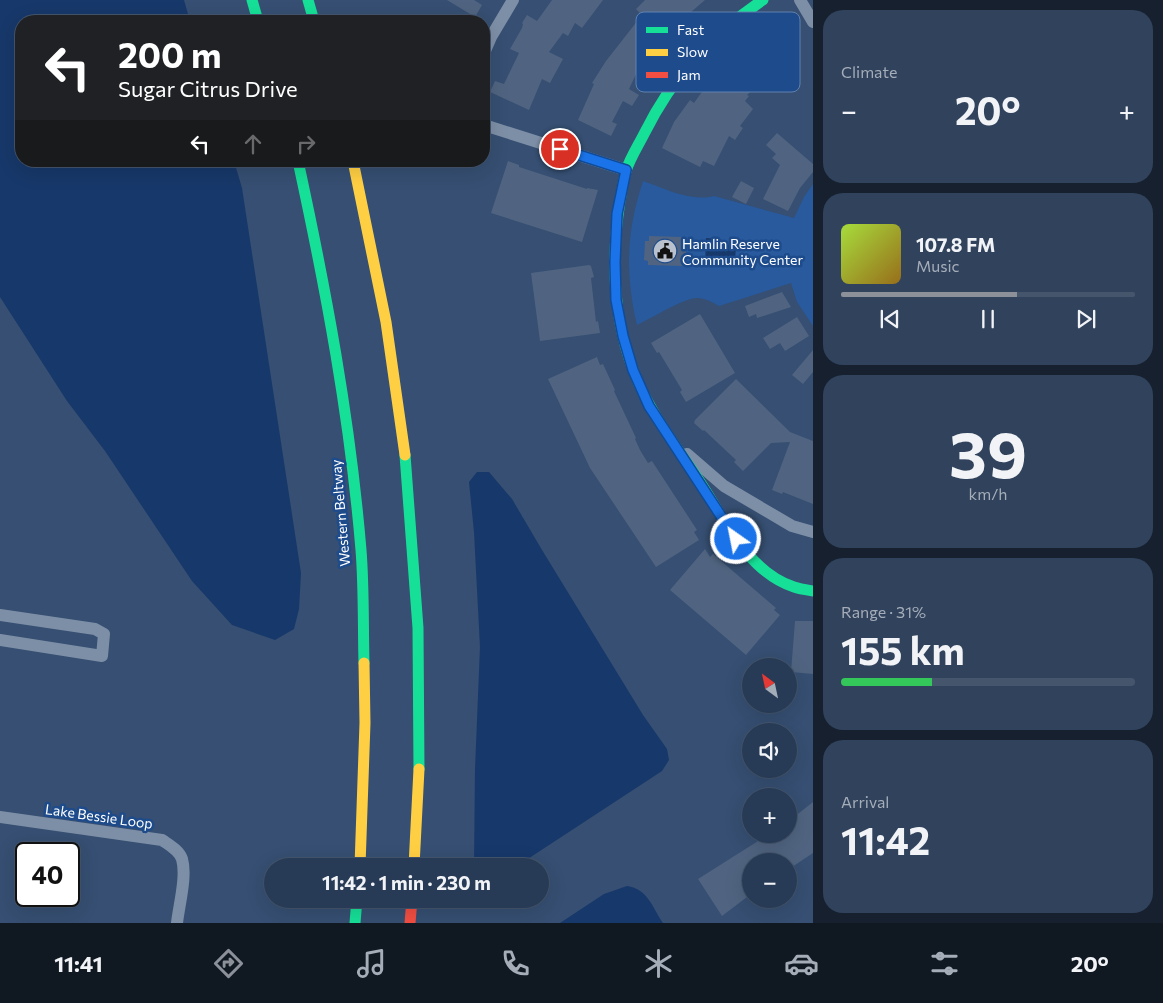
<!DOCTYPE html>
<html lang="en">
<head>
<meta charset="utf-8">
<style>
  body { margin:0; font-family:Commissioner,sans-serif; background:#30425c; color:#f1f3f6; height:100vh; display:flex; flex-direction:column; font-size:19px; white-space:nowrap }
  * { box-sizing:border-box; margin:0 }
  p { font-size:16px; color:#a5adb9 }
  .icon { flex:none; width:28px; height:28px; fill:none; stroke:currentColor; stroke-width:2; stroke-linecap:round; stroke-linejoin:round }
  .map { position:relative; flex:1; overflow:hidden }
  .drawer { display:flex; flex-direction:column; gap:10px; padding:10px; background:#16202f; width:350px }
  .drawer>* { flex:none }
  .top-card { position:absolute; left:15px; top:15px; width:475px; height:152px; border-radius:20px; box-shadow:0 5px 20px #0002,0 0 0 1px #44556c; background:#202124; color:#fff; overflow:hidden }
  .needle { width:32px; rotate:327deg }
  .buttons { position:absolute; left:742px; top:658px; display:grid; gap:10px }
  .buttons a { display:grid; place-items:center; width:55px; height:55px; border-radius:50%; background:#283b56; box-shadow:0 5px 20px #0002,0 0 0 1px #44556c; font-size:25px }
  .speed { position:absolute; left:15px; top:842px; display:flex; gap:10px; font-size:25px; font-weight:700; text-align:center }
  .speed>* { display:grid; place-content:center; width:65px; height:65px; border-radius:50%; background:#283b56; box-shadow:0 5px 20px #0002,0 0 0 1px #44556c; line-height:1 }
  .speed .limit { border:2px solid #111; border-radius:8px; background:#fff; color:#111 }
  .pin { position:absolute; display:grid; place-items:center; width:42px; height:42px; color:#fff; margin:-21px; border:2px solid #fff; border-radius:50%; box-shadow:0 1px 5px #0007 }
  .me { position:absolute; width:55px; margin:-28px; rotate:327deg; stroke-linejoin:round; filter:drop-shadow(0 0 4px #0008) }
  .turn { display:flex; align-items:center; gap:18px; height:105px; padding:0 20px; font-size:22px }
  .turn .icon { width:65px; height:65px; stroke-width:2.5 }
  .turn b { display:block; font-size:35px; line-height:42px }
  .lanes { display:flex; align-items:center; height:48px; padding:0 20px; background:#0003; justify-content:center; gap:25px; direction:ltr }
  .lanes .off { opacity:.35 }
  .big { font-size:38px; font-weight:700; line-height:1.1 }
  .drawer .tile { flex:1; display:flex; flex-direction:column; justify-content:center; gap:8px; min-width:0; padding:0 18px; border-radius:20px; background:#30425c }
  .drawer .dial { align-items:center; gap:0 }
  .dial b { font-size:65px; line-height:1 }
  .song { display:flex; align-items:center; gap:15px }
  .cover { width:60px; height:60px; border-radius:8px; background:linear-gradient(135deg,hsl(80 70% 55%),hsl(40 70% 35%)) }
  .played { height:5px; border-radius:2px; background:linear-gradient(90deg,#8c9099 60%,#44556c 60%) }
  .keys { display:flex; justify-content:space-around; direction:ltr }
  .heat { display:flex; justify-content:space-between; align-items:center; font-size:28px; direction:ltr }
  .charge { height:8px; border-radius:4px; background:linear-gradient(90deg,#34c759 31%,#44556c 0) }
  .trip { position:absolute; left:264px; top:858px; width:285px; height:50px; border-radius:25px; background:#283b56; box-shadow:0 5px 20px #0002,0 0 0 1px #44556c; font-weight:700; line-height:50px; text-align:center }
  .dock { display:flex; height:80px; justify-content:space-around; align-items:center; background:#101822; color:#a5adb9 }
  .dock .icon { width:35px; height:35px }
  .dock .active { color:#8c9099 }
  .dock b { font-size:22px; color:#f1f3f6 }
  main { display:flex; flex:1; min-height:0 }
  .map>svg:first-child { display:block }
</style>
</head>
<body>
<main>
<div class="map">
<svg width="813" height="923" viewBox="0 0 813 923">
  <rect width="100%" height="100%" fill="#364f72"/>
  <path fill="#285a9d" d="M643,181C666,189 690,202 714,196L794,218L804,197L813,184V326L797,302L791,283L719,306C712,302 705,298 697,298C686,297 650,319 637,325C625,273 626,233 643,181Z"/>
  <path fill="#17386a" d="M0,0H184L190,21H21V161H234L242,188L301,573L299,609L294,629L275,640L232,625L192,581L105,451L67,401L0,297Z
    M706,238L720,239L721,245H736L735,261H720V267L705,266Z
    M477,472H489L512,499L542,550L643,715L667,749L669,760L662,771L517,866H474L475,769L480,647L474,532L469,482Z
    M627,886C648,889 652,907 663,923H560L604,894Z"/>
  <path fill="#506481" d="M447,0H474L482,5L475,17Z
    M552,0H603L582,28L575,23L568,36L563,33L549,52L563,59L550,83L542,79L529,110L490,92L495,81L504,84L519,53L510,49L522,28L523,24L522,23L527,15L537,21Z
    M645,0H705L684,18L692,26L682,37L675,30L659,48L665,53L657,63L650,58L643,68L640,66L629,89L639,95L632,106L623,101L612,122L617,124L611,136L578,120L594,84L592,83L606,61L642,15L636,9Z
    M772,22L795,56L789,60L796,71L782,79L775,68L747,95L749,96L745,101L753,109L740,126L743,128L735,140L729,136L714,166L703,161L700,167L662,148L674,122L690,100L694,103L709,82L706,79L735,52L736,53L760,35L757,31Z
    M777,133L813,164V172L800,188L788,211L763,199L780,165L772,158L776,154L766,145Z
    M508,161L519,165V167L550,177L587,189V188L598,190L582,242L491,213Z
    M741,181L754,188L746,204L732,197Z
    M649,236L682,237V242H686V261H682V266L648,265V261L644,260L645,241H649Z
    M589,265L591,266L594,277L591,278L596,322L598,321L600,333L540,341L531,273Z
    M782,292L791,307L757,318L756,314L749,317L745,306Z
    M700,314L735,373L686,402L680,392L682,390L659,352L657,353L651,343Z
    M797,317L809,336L785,351L780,343L770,349L763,338Z
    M813,350V372L803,384L792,375Z
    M597,357L600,365L603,364L615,390L614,391L636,438L635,439L640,450L648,463L652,461L697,530L694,532L699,540L656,567L590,468L548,379Z
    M736,379L790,432L813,441V504L783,492L782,494L772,490L790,442L771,443L743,471L734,462L736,460L704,430L703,431L694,423L695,420Z
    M705,549L710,557L713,554L776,608L774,610L780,615L746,655L670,590Z
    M795,621H813V674L791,672Z
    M813,802V853L789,869V861H751V894L722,916L698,879L769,834H789V821Z"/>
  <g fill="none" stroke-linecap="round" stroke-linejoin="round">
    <path stroke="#7d8fa6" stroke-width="12" d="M800,0L813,22
      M484,53L491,37L513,0
      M484,125L626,170
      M687,454L724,486L792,526L813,532
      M0,615L95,629L104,634L102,656L0,640
      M0,817L162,840C169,845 179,850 182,859C187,876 179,905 177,923"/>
    <path stroke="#16e098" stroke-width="11" d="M252,0L258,21
      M308,0L314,21
      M763,0C709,36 673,76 644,134C638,146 630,158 626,171C623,181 622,191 620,201C611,258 613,318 634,372C649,412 677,447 700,482C725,520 748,572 794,587C800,589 807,590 813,591
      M298,161C326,290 350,418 361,550C364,587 363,626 364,663
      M405,455L418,628L419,769
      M355,923L357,899"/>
    <path stroke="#ffcf43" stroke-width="11" d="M353,161L386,322L405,455
      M360,866L365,723L364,663
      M414,866L419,769"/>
    <path stroke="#f24e42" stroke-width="11" d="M410,923L412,899"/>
  </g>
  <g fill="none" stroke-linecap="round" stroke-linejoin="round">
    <g stroke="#114b97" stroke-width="12">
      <path id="route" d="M560,149L626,170L617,214L615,262L616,300L623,336L633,370L649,406L736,539"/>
    </g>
    <use href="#route" stroke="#1a73e8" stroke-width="9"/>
  </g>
  <defs>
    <g id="civic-disc" transform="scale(1.25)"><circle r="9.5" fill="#b9c1ce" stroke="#1d4b8b"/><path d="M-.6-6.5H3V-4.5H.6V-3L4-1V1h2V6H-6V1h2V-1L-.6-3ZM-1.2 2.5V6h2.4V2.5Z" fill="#111"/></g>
  </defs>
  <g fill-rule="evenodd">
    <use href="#civic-disc" x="665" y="251"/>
  </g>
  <g text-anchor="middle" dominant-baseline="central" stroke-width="5" stroke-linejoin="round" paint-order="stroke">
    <g font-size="14" fill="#fff" stroke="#1d4b8b" text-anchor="start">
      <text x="682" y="243">Hamlin Reserve<tspan x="682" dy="16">Community Center</tspan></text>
    </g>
    <g font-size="14" fill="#fff" stroke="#1d4b8b">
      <text transform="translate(340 513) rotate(-95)">Western Beltway</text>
      <text transform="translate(99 816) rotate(8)">Lake Bessie Loop</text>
    </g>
  </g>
  <rect x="636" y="12" width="164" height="80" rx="8" fill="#1d4b8b" stroke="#6181ae" stroke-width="1"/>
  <rect x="646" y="27" width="22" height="6" fill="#16e098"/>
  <rect x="646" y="49" width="22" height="7" fill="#ffcf43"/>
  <rect x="646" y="72" width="22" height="6" fill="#f24e42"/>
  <g font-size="14" fill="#fff">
    <text x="677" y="35">Fast</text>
    <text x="677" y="57">Slow</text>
    <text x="677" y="80">Jam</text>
  </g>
</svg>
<div class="buttons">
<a><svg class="needle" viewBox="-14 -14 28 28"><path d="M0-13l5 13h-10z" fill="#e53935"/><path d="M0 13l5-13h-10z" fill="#a5adb9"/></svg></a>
<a><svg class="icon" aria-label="sound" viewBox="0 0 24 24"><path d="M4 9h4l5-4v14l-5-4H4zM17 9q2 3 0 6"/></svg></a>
<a>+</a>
<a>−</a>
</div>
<div class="speed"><div class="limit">40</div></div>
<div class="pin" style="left:560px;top:149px;background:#d93025"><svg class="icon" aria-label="arrive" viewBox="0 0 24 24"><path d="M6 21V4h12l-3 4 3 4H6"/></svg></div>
<svg class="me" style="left:736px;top:539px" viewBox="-20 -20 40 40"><circle r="17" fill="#1a73e8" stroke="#fff" stroke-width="3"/><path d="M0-11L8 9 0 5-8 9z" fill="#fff"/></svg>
<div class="trip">11:42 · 1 min · 230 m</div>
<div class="top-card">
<div class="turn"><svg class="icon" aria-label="left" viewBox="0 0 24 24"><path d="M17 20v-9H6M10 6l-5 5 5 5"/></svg><div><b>200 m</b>Sugar Citrus Drive</div></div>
<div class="lanes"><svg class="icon" aria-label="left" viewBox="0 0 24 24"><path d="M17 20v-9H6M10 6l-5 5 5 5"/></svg><svg class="icon off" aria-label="ahead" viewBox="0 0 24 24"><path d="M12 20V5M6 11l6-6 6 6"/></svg><svg class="icon off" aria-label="right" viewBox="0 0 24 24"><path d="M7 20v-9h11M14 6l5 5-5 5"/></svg></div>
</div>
</div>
<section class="drawer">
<div class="tile"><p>Climate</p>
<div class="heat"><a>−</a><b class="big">20°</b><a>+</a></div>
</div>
<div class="tile">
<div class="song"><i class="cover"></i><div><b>107.8 FM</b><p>Music</p></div></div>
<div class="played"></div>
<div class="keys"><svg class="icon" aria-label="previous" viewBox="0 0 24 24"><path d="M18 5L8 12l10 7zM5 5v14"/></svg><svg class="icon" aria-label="pause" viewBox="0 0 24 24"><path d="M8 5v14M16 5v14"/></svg><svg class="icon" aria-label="next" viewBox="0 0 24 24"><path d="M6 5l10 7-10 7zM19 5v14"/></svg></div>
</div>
<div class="tile dial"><b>39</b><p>km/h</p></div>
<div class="tile"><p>Range · 31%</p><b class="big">155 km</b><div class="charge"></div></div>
<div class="tile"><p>Arrival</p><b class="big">11:42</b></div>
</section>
</main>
<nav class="dock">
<b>11:41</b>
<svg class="icon active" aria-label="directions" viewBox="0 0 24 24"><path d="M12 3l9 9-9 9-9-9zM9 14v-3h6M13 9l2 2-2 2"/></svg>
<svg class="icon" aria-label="music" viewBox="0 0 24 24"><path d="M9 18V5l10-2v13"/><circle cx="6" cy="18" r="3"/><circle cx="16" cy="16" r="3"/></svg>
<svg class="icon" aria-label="phone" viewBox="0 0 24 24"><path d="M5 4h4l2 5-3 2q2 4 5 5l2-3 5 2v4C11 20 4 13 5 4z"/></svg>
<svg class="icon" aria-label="climate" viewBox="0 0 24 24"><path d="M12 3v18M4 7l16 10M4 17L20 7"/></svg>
<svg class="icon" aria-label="car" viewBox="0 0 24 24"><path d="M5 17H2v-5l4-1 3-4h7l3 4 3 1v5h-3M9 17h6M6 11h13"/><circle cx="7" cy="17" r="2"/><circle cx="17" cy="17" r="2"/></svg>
<svg class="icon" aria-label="filters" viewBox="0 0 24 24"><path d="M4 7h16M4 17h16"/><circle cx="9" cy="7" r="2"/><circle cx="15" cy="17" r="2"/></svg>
<b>20°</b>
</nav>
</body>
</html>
